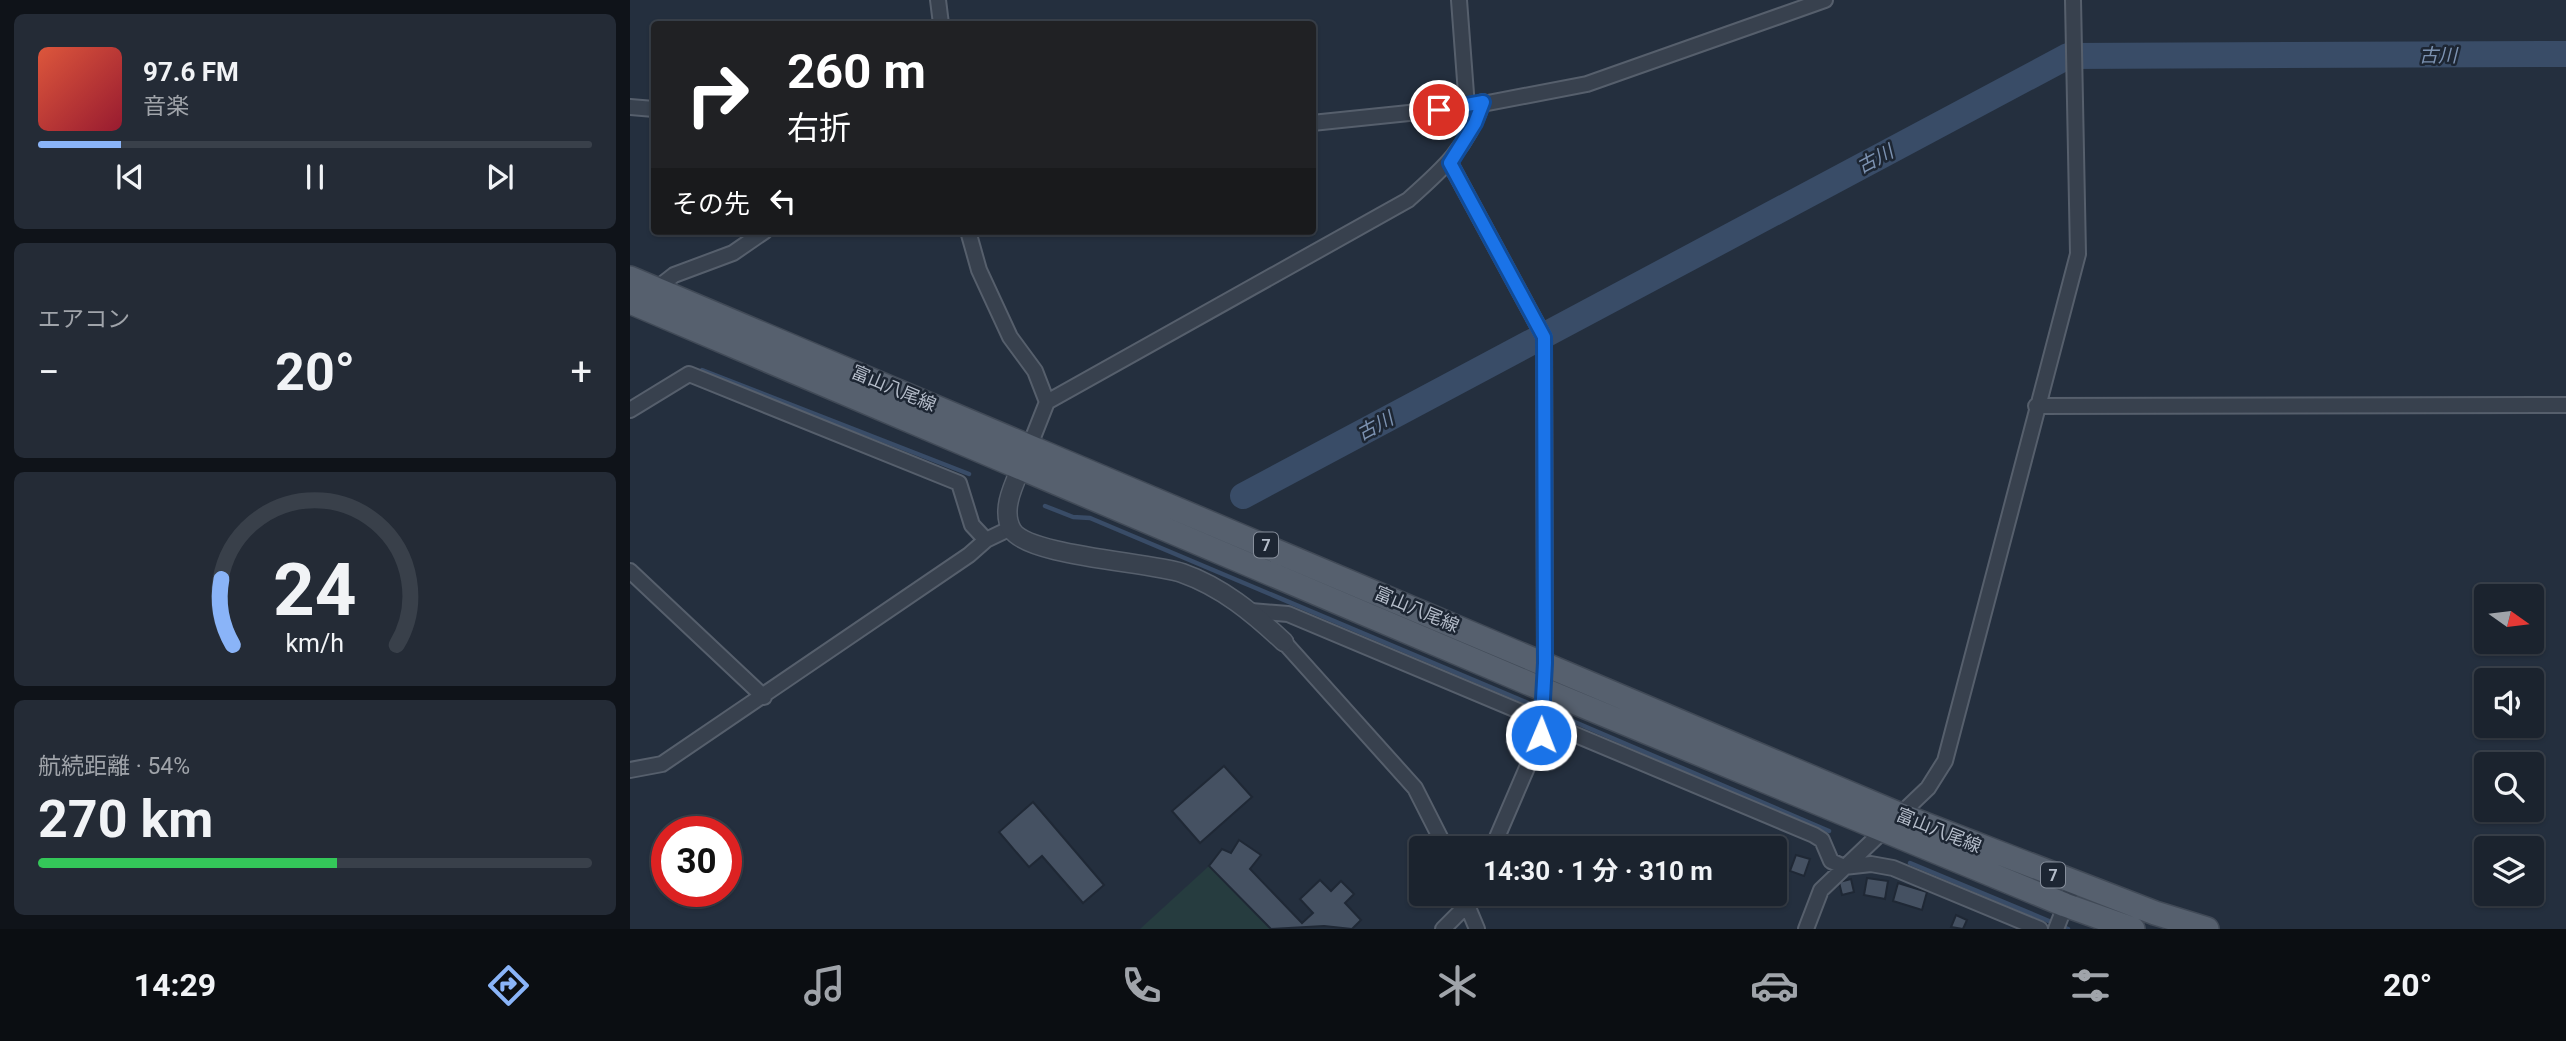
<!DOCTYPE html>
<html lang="ja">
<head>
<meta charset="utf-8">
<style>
  body { margin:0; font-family:Roboto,"Noto Sans JP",sans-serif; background:#242b36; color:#f1f3f6; height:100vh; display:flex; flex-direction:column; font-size:26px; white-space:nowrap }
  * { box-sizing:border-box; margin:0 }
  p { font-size:23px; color:#a0a4aa }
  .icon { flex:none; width:38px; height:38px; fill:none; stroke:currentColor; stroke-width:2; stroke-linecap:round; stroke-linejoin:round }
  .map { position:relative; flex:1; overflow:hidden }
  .drawer { display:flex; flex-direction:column; gap:14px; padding:14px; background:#0f1319; width:630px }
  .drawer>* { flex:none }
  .guide { position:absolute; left:21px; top:21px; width:665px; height:214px; border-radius:7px; box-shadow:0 2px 5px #0004,0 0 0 2px #39404a; background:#202124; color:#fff; overflow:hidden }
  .needle { width:46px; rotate:104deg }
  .fabs { position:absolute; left:1844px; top:584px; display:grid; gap:14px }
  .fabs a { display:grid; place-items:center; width:70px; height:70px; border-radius:7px; background:#1b232e; box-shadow:0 2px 5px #0004,0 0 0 2px #39404a; font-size:35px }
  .speed { position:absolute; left:21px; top:816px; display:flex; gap:14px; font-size:35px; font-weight:700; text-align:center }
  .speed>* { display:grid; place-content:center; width:91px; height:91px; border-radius:50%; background:#1b232e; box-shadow:0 2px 5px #0004,0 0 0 2px #39404a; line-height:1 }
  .speed .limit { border:10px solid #d22; background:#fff; color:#111 }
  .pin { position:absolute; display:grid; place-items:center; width:60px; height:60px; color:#fff; margin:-30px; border:4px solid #fff; border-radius:50%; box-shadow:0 2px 7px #0007 }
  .me { position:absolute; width:77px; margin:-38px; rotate:1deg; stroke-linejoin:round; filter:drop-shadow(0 0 5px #0008) }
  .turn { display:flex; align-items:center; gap:24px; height:147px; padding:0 21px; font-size:32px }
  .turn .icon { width:91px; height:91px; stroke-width:2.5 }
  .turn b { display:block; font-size:49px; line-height:60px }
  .then { display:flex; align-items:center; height:66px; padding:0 21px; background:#0003; gap:14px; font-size:26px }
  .big { font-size:52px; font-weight:700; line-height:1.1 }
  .drawer .tile { flex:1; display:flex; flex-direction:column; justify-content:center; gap:10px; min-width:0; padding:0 24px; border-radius:10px; background:#242b36 }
  .drawer .dial { align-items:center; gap:0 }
  .dial svg { height:182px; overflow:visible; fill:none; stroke:#39404a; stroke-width:7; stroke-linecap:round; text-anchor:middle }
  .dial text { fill:#f1f3f6; stroke:none }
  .song { display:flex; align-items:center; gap:21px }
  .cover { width:84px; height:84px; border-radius:10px; background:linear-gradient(135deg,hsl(10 70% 55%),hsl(350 70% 35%)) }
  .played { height:7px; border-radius:4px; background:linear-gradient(90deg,#8ab4f8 15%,#39404a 15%) }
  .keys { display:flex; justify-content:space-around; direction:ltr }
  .heat { display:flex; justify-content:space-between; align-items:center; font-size:38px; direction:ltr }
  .charge { height:10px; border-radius:5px; background:linear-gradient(90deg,#34c759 54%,#39404a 0) }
  .trip { position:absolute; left:779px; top:836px; width:378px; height:70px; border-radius:7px; background:#1b232e; box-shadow:0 2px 5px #0004,0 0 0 2px #39404a; font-weight:700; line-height:70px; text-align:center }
  .menu { display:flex; height:112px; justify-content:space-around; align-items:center; background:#0b0e12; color:#a0a4aa }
  .menu .icon { width:49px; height:49px }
  .menu .current { color:#8ab4f8 }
  .menu b { font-size:32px; color:#f1f3f6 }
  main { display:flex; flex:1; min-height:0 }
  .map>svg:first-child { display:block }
</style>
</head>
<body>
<main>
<section class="drawer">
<div class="tile">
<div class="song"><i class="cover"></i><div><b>97.6 FM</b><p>音楽</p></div></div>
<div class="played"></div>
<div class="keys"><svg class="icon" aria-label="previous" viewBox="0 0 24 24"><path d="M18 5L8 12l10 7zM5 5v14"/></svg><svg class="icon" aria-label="pause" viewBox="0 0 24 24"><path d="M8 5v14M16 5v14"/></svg><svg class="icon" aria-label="next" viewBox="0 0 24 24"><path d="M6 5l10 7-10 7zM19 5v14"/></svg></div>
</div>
<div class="tile"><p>エアコン</p>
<div class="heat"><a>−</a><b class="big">20°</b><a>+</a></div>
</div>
<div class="tile dial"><svg viewBox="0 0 100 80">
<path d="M14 69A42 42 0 1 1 86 69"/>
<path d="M14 69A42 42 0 0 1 9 40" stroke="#8ab4f8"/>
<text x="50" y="56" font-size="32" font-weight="700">24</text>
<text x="50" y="72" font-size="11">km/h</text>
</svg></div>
<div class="tile"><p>航続距離 · 54%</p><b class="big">270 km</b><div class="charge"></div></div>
</section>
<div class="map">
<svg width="1936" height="929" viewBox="0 0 1936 929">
  <rect width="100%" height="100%" fill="#242f3e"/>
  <path fill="#263c3f" d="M579,866L641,929H510Z"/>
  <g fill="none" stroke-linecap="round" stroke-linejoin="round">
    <path stroke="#394c67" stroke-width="4.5" d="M72,370L339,474
      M415,506L443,517L460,518L898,703
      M919,711L1199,831
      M1280,863L1438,929"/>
    <path stroke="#394c67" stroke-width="26" d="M613,496L1438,56L1936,54"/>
  </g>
  <path fill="#455162" stroke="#1f2835" stroke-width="2" d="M594,766L622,797L570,843L542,811Z
    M403,802L474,885L453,903L412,856L399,867L369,832Z
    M609,840L631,855L620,869L672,923L683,913L670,899L690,880L701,891L711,881L724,894L715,903L731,920L722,929L694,926L641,929L579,866L592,849L601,853Z
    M1166,855L1180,859L1174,876L1160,871Z
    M1237,878L1258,881L1255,899L1234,895Z
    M1221,879L1224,892L1212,895L1209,882Z
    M1268,883L1297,892L1292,910L1263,901Z
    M1326,915L1337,920L1333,929L1321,927Z"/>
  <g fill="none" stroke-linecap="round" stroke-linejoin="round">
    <g stroke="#565f6c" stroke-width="18">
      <path id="minor" d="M308,0L311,24
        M829,0L837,107
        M0,107L24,109
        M682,123L837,107L957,84L1195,0
        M820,163L914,337L915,663L911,735L862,849
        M338,231L349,270L380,337L405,371L417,402L400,445
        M26,289L44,275L103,253L135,231
        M417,402L778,200C814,168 836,149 853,102
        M1406,406L1936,405
        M0,410L59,374L329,483L342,525L356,540
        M0,571L134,697
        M621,611L658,614L1184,835L1192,840L1201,861L1214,867L1241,864L1263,868L1410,929
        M654,642L785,788L816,849
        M0,770L32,764L339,555L356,540L381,528
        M834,898L847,929
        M813,929L837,905L842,894
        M1176,929L1191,890L1298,788L1315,761L1448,254L1443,0
        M1426,929L1444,883"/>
    </g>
    <g stroke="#565f6c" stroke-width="21">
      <path id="tertiary" d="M395,458C387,479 369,508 382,530C398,556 518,562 552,573C592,587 623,613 654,642"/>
    </g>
    <g stroke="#414a57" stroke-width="26">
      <path id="primary" d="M0,278L1271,815L1525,913L1577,929
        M0,302L912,689L1435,905L1503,929"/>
    </g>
    <use href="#minor" stroke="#38414e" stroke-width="14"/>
    <use href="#tertiary" stroke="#38414e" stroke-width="18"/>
    <use href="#primary" stroke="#56606e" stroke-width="23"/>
  </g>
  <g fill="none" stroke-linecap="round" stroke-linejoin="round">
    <g stroke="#114b97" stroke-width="18">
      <path id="route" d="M809,110L853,102L845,123L820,163L914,337L915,663L911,735"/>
    </g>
    <use href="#route" stroke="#1a73e8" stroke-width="12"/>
  </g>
  <g text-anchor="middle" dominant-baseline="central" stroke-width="5" stroke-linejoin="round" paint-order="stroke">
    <g fill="#1d2633" stroke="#878f9c" stroke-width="2">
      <rect x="624" y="532.5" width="24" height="25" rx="5"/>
      <rect x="1411" y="862.5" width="24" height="25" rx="5"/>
    </g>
    <g font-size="16" font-weight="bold" fill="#b4bcc9">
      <text x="636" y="545">7</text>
      <text x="1423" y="875">7</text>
    </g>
    <g font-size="18" fill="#b4bcc9" stroke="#1d2633">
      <text transform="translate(264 388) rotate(23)">富山八尾線</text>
      <text transform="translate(787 609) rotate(23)">富山八尾線</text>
      <text transform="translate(1309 830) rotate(22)">富山八尾線</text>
    </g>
    <g font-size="19" font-style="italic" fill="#7c92b1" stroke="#1d2633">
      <text x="1808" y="55">古川</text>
      <text transform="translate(1245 159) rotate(-28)">古川</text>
      <text transform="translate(745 426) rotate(-28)">古川</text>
    </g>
  </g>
</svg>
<div class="fabs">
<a><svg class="needle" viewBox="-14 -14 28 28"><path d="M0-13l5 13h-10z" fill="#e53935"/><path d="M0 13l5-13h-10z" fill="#a0a4aa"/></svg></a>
<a><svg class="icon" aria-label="sound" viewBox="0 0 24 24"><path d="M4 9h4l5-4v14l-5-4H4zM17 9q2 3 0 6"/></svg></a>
<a><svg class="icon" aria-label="search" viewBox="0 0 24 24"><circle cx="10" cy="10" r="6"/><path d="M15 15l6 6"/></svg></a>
<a><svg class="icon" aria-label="layers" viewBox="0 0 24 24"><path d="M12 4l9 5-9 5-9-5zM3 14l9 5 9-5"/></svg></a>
</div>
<div class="speed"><div class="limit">30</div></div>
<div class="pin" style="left:809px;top:110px;background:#d93025"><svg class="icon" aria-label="arrive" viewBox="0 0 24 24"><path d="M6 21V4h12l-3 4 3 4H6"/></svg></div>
<svg class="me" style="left:911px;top:735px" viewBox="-20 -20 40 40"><circle r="17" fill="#1a73e8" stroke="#fff" stroke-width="3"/><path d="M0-11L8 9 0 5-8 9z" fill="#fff"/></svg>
<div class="trip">14:30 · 1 分 · 310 m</div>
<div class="guide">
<div class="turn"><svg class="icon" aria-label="right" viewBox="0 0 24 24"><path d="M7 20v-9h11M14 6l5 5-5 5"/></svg><div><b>260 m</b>右折</div></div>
<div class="then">その先<svg class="icon" aria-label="left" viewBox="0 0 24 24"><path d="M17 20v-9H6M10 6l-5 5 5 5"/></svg></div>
</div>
</div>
</main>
<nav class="menu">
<b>14:29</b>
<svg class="icon current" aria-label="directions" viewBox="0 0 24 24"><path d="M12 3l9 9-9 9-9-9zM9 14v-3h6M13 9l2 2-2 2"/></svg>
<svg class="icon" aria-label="music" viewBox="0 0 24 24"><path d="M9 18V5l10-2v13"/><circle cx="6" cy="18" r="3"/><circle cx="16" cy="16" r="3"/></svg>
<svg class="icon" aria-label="phone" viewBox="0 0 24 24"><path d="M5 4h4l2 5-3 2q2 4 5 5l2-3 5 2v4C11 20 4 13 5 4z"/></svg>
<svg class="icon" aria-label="climate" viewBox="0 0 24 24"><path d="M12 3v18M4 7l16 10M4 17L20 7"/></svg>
<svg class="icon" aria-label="car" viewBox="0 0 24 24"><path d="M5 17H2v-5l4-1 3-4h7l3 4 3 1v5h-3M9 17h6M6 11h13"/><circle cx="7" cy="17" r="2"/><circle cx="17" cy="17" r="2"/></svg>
<svg class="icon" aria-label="filters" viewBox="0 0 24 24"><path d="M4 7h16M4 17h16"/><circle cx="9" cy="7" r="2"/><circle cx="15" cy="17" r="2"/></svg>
<b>20°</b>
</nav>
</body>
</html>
